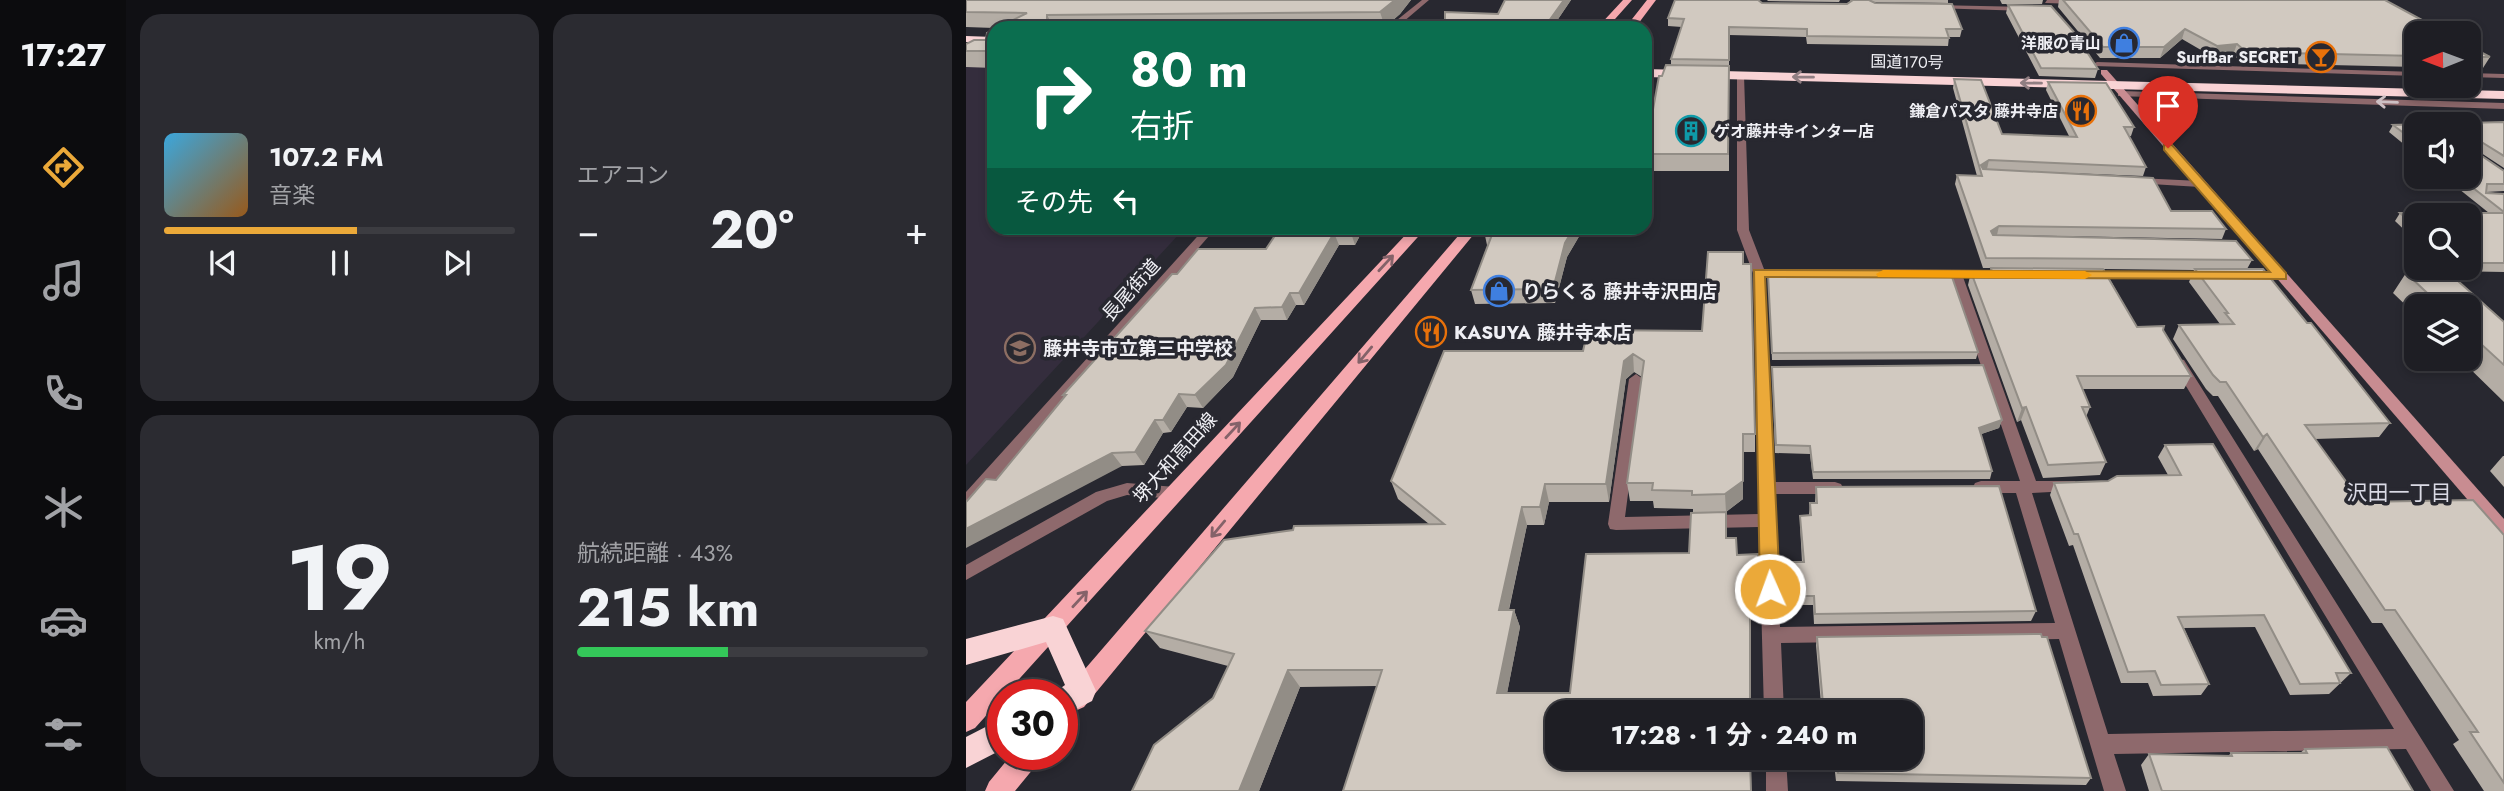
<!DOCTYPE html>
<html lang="ja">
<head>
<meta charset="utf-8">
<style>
  body { margin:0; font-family:Jost,"Noto Sans JP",sans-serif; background:#2b2b31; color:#f1f3f6; height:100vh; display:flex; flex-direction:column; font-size:26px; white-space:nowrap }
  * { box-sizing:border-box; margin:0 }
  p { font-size:23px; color:#a1a2a6 }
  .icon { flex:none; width:38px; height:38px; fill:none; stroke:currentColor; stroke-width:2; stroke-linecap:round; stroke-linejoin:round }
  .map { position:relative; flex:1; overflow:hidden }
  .panel { display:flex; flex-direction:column; gap:14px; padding:14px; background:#101014; width:840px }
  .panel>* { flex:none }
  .hud { position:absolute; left:21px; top:21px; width:665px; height:214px; border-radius:21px; box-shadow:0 4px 10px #0003,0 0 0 2px #3c3c41; background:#0b6e4f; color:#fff; overflow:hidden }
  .needle { width:46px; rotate:269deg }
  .tools { position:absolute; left:1438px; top:21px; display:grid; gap:14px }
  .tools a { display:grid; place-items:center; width:77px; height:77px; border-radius:14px; background:#1e1e24; box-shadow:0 4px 10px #0003,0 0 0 2px #3c3c41; font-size:35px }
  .speed { position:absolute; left:21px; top:679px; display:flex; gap:14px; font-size:35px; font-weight:700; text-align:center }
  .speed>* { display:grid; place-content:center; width:91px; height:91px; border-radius:50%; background:#1e1e24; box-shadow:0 4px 10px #0003,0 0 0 2px #3c3c41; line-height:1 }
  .speed .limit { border:10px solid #d22; background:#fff; color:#111 }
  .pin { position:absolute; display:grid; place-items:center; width:60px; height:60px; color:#fff; margin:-72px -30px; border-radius:50% 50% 50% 0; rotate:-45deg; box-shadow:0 0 7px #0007 }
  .pin .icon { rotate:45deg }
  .me { position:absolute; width:77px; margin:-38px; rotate:358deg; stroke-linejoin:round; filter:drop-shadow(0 0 5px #0008) }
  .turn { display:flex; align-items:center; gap:24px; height:147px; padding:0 28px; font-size:32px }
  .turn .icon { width:91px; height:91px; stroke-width:2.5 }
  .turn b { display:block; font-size:49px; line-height:60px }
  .then { display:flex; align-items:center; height:66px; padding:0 28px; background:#0003; gap:14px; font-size:26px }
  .big { font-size:52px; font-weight:700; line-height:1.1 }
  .panel .card { flex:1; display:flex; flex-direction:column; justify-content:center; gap:10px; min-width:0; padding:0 24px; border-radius:21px; background:#2b2b31 }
  .panel .dial { align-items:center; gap:0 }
  .dial b { font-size:91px; line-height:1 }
  .song { display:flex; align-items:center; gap:21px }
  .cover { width:84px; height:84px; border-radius:10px; background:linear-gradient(135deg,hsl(200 70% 55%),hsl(30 70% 35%)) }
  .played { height:7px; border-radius:4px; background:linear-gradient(90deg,#eba939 55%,#3c3c41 55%) }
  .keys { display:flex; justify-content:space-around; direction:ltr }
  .heat { display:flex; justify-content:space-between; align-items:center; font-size:38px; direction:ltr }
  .charge { height:10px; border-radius:5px; background:linear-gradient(90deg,#34c759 43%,#3c3c41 0) }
  .panel .tiles { flex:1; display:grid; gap:14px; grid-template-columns:repeat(2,1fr) }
  .trip { position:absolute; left:579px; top:700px; width:378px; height:70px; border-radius:21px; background:#1e1e24; box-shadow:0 4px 10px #0003,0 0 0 2px #3c3c41; font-weight:700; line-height:70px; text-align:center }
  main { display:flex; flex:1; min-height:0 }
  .menu { display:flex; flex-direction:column; width:126px; justify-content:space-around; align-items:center; background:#0c0c0e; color:#a1a2a6 }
  .menu .icon { width:49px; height:49px }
  .menu .selected { color:#eba939 }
  .menu b { font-size:32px; color:#f1f3f6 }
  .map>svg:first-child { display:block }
</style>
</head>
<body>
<main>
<nav class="menu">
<b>17:27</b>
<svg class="icon selected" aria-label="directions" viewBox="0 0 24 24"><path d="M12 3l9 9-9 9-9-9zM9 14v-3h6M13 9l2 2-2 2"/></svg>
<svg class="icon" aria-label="music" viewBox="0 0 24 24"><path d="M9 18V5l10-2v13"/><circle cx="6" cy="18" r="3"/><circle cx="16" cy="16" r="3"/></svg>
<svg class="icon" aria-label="phone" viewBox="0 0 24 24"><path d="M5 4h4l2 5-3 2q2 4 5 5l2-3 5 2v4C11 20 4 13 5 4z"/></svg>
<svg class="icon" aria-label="climate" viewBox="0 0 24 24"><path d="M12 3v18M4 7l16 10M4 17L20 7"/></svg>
<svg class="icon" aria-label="car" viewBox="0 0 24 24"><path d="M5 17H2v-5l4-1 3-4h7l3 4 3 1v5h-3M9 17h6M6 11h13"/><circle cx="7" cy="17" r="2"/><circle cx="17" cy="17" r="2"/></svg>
<svg class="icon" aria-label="filters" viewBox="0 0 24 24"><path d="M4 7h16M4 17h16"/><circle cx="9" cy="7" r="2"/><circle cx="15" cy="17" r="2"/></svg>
</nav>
<section class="panel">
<div class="tiles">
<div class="card">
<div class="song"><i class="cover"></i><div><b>107.2 FM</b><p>音楽</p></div></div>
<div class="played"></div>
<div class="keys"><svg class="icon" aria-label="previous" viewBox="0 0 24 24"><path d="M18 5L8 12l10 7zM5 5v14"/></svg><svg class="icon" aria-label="pause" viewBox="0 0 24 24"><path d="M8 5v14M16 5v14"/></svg><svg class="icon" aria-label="next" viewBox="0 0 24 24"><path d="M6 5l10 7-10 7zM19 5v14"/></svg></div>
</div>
<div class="card"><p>エアコン</p>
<div class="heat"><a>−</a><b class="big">20°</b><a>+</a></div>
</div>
<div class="card dial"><b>19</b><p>km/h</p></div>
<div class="card"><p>航続距離 · 43%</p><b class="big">215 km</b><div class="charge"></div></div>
</div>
</section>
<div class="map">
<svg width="1538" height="791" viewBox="0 0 1538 791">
  <rect width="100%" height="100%" fill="#282830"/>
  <path fill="#342d3d" d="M0,61L28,62V228L215,232L0,465Z"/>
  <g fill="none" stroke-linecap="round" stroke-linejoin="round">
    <path fill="#8e696c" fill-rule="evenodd" d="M456,0H463L430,28H421Z
      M1081,0H1111L1114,2L1111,4L1079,3Z
      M969,5L1061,7L1065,9L1061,11L967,8Z
      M1131,62L1451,72V76L1128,66L1127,64Z
      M771,73L778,75L783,230L798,269L1023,270L1029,274L1023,278L997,277L1070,481H1109L1111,485L1109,489L1103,491L1066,493L1142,734L1428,729L1206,363L1213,359L1218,360L1488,791H1465L1440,749L1148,754L1160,791H1138L1093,639L815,643L818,712H798L793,527L650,530L644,529L642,524L663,379L670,374L677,379L659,517L793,514L787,273L771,230ZM799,277H985L1054,481H1015L1009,483L1007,487L1009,491L1015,493H1050L1089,623L814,627L808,494H869L875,492L877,488L875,484L869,482H808Z
      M1503,73L1538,74V78L1503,77Z
      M1155,91L1538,103V109L1152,96V92Z
      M1172,178L1234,181L1239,184L1234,187L1168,183L1167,181Z
      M239,228H250L6,507L0,509V492Z
      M1124,271L1244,272L1250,276L1244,280L1120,278V272Z
      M161,483L209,487L215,489L217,493L215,497L209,499L161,495L141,501L0,580V565L130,492Z
      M800,758H820L822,791H800Z"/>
    <path fill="#c88c91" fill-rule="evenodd" d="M1135,70H1141L1538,519V537L1532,535L1135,74Z"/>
    <path fill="#f5a8ae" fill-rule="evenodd" d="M657,0H666L641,28H631Z
      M681,0H690L669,28H659Z
      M446,228H460L9,728L0,732V702Z
      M499,228H513L118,707L109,711L100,707L97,699L100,691Z
      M46,754H76L72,763L49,791H19L23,782Z"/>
    <path fill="#f9d3d5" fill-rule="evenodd" d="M0,36L28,37V43L0,42Z
      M679,69L1538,91V99L679,77Z
      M87,616L97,619L130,691L126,701L96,716V695H85L99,685L80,642L0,665V639Z
      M37,718V749L0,768V737Z"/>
  </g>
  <path fill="#b4ada5" d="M0,0H445L434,14L419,27L28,28L0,27Z
    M539,0H605L586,28H479L532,14Z
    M801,0H874L873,2L802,1Z
    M884,0H982V3L907,2L996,29L994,37H983L982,46L841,44L840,37L763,35V171H679V115H686L696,76L705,65V59L716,27L702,26V18L796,3L881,4L885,2Z
    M1034,0H1077L1076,4H1036Z
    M1093,0H1419L1451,33V67L1275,63L1267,55L1247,57L1216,39L1194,58H1134L1092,7Z
    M1042,5L1123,49L1122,53L1132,69L1129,78L1073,76L1040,13Z
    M28,30V68L0,67V44L20,40Z
    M1503,46L1524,57L1517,68H1503Z
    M988,79L1036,134L1103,136L1080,90L1082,82L1168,127L1165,136H1163L1180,167L1177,176L1029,170L1205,211L1260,229L1256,239L1035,235L1286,260L1281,269L1341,323L1424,423L1413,437L1349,439L1395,502L1538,535V791H1518L1487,744L1493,740L1416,623H1406L1292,449L1288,451L1252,396H1247L1240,389L1207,339L1213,325L1254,324L1223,282L1228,270L1138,269L1171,327L1197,330L1225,376L1218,389H1116L1124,407L1120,417L1140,462L1134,475L1077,478L1055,420L1051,422L1002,285L1005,272H1024L1025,268H1017L989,184L991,175L1011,176L987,88Z
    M1538,122V168L1506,147L1507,150L1538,171V191L1520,192L1538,194V272L1482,271L1479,268H1503V215H1451V242L1429,221L1434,213H1523L1478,177H1503L1451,124V155L1423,132L1427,125Z
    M314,228H398L389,245H373L338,305H330L321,320H295L267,377L237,408L221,407L205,432L197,433L178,465L156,466L30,480L98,397L97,395L211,274L300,249Z
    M521,228H618L601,257L589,303L509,304L505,290L522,245H521L518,231Z
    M777,264L789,434V452H777V499L760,512L727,513V509L688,508L687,501H664L661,483L676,377L668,372L660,379L643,502H583L578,525H561L543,610H548L554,627L541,693H604L723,553L760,538L793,588V606L784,607V712L410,686L334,687L293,791H166L247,698L262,666L194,648L179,631L463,524L432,499L425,481L617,351L736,331Z
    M1440,273L1538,322V402L1494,359H1503V306H1451V316L1427,293Z
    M802,274L1012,352L1010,359L806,360Z
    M806,367L1036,420L1033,428L1015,434L1026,471L1024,479H847L844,454L809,453Z
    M1199,445L1385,673L1363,694L1324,695L1289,627L1218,628L1243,684L1235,695L1187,696L1182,683H1155L1107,545L1103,546L1084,495L1088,483L1142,481L1202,475L1192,457Z
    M1537,456H1538V487L1524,471Z
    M850,487L1070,611L1065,621L848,624L847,605H816L815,562H836L834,525V516L843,515L844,503H849Z
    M851,637L1125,778L1120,785L870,781L868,764L852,763V758H945V712H848L849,704H855L850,645Z
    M1339,749L1447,791H1183L1175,765L1183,754L1262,756L1265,753H1334Z"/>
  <path fill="#928d86" d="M429,0H445L434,14L419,27L414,12Z
    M598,0H605L586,28H581L580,25Z
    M81,15L88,28H81Z
    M1219,29L1216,39L1194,58L1198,47Z
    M1271,44L1267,55L1247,57L1251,46Z
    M1023,160L1021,169L1015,173V165Z
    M1033,226L1031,235L1022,241L1025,231Z
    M388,228H398L389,245L385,233Z
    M608,228H618L601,257L589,303L587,289L599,243Z
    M368,233L373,245L338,305L333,293Z
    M324,293L330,305L321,320L316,307Z
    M289,308L295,320L267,377L237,408L229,395Z
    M667,354L668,372L660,379L643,502L640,484L658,361Z
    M213,394L221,407L205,432L197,420Z
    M1060,407L1055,420L1051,422L1056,408Z
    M189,420L197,433L178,465L169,452Z
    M1036,420L1033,428L1010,436L1013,428Z
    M1301,434L1292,449L1288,451L1297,437Z
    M146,453L156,466L0,548V529Z
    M777,481V499L760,512L759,494Z
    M579,484L583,502L578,525L574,507Z
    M556,507L561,525L539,627L533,610Z
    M548,610L554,627L538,709L531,693Z
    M322,670L334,687L293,791H273Z"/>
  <path fill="#d1c9c0" stroke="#928d86" stroke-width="2" d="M0,0H429L414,12L81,15V28H31L61,13L0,12Z
    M539,0H598L580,25L553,24L549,28H479V12L532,14Z
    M709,0H792L796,3L881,4L887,0H903L909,3L986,4L996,29H980L983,38L841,36V29L763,27V60L705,59L718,19L702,18Z
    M1097,0H1419L1480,33H1451V56L1280,52L1271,44L1251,46L1219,29L1198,47H1137Z
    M1042,5L1085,6L1123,49H1119L1132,69L1075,68Z
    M28,30V51H0V44L8,40H20L21,33Z
    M1503,46L1524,57H1503Z
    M700,65L763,66L762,154H679V115H686L693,76H696Z
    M988,79L1015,80L1036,134L1111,137L1082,82L1140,83L1168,127H1158L1180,167L1023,160L1015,165L1017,169L1187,178L1205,211H1246L1260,229L1033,226L1025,231L1027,235L1270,241L1286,260L1020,258L991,175L1016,176Z
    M1538,122V156L1509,138L1506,139L1507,150L1538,171V184H1521L1520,193L1538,194V212L1493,177H1503V124H1451V143L1427,125Z
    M1434,213H1538V263H1503V215H1451V228Z
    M314,228H388L385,233H368L333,293H324L316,307L289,308L260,365L229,395L213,394L197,420H189L169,452L146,453L0,529V502L20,479L30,480L100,395H97L206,274H211L232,249H300Z
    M521,228H608L599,243L587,289L505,290L527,232L518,231Z
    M742,252H777V264H785L789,434H777V481L759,494L726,495V491L686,490L687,483H661L678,361L667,354L658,361L640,484H579L574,507H556L533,610H548L531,693H604L620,554L723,553L725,513L760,512V538H770L771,555L792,554L793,588L784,589V712H592V758H784L785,791H377L416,670H322L273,791H166L188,745L247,698L268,654L179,631L258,540L327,530L328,526L478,524L425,481L478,351H617L622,330L736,331Z
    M1025,268L1137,269L1171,327L1198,326L1197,330L1225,376H1111L1124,407H1116L1140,462L1082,465L1060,407L1056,408L1005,272H1026Z
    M1229,269H1297L1341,323H1345L1424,423L1339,425L1395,502L1507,500L1538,535V783L1504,732H1512L1429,610H1419L1301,434L1297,437L1260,382H1254L1247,375L1213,325L1268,324L1259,313H1262Z
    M1440,273H1483L1538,322V365L1503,333V306H1475Z
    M802,274L986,277L1012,352L806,353Z
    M1017,365L1036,420L1013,428L1026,471L847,472L844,446L810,445L806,367Z
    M1247,444L1385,673H1370L1374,683L1334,684L1298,615L1212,617L1243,684L1195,685L1189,671L1162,672L1112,534H1108L1088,483L1142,481L1151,476L1215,475L1199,445Z
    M1033,486L1070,611L849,614L848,596H816L815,562H838L834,516L845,515L844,503H851L850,487Z
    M1075,634L1076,637H1081L1125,778L872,773L870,758H945V712H850L849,704H857L851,637Z
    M1421,747L1447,791H1196L1183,754L1266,756L1265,753H1341L1339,749Z"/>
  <defs><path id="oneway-shaft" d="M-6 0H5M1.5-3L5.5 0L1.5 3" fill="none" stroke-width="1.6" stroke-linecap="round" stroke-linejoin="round" transform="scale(1.75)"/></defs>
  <g stroke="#907e82">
    <use href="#oneway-shaft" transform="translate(837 77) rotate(-179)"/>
    <use href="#oneway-shaft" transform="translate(1065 83) rotate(-179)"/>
  </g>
  <use stroke="#cdc0c4" href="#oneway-shaft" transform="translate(1421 102) rotate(-178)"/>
  <g stroke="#846269">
    <use href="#oneway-shaft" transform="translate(420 263) rotate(-47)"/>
    <use href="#oneway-shaft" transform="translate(399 355) rotate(130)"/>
    <use href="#oneway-shaft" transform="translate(267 430) rotate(-47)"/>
    <use href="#oneway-shaft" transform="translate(252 529) rotate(130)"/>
    <use href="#oneway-shaft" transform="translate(114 599) rotate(-47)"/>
  </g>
  <path fill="#eba939" stroke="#996e25" stroke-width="2" d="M1198,145H1206L1320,273V279L799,277L814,589L811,595L804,598L797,595L794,589L788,270L1304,272L1198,150Z"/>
  <path fill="#f59e0b" d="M917,270L1119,271L1126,275L1119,279L912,277L910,274Z"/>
  <defs>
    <g id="shop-ring" transform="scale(1.575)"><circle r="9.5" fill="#282830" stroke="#3f7fe0" stroke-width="1.5"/><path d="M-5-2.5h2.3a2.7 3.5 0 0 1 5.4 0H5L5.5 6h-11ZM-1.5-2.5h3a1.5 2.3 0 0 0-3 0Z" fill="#3f7fe0"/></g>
    <g id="bar-ring" transform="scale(1.575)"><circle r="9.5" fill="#282830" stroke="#e8710a" stroke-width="1.5"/><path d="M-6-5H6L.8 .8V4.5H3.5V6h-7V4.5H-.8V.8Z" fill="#e8710a"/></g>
    <g id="restaurant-ring" transform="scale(1.575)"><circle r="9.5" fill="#282830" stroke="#e8710a" stroke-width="1.5"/><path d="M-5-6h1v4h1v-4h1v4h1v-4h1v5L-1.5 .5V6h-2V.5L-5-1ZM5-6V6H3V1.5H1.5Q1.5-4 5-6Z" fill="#e8710a"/></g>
    <g id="building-ring" transform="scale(1.575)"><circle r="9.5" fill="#282830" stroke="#0f9aa8" stroke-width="1.5"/><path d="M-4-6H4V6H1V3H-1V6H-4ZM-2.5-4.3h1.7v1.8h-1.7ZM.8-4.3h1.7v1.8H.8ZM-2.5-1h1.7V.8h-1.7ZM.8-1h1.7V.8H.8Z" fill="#0f9aa8"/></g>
    <g id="school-ring" transform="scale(1.575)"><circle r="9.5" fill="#282830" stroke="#8d6e63" stroke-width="1.5"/><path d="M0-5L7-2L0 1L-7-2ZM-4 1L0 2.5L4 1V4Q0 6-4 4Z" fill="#8d6e63"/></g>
  </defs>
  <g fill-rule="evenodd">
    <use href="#shop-ring" x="1158" y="43"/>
    <use href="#bar-ring" x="1355" y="57"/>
    <use href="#restaurant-ring" x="1115" y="111"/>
    <use href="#building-ring" x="725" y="131"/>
    <use href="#shop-ring" x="533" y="291"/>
    <use href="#restaurant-ring" x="465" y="332"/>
    <use href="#school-ring" x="54" y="348"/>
  </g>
  <g text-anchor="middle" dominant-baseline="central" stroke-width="7" stroke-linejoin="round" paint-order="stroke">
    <g font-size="16" font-weight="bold" fill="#efeff4" stroke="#282830" text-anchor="end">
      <text x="1135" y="43">洋服の青山</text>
      <text x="1332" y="57">SurfBar SECRET</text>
      <text x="1092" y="111">鎌倉パスタ 藤井寺店</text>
      <text x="748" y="131" text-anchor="start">ゲオ藤井寺インター店</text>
    </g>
    <g font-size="16" fill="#efeff4" stroke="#282830">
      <text transform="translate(941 62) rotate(1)">国道170号</text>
    </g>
    <g font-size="19" fill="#efeff4" stroke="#282830">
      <text transform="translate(165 290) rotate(-48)">長尾街道</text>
      <text transform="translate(209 458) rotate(-48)">堺大和高田線</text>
    </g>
    <g font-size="19" font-weight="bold" fill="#efeff4" stroke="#282830" text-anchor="start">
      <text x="556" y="291">りらくる 藤井寺沢田店</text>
      <text x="488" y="332">KASUYA 藤井寺本店</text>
      <text x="77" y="348">藤井寺市立第三中学校</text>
    </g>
    <g font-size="21" fill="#dadae5" stroke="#282830">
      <text x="1433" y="493">沢田一丁目</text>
    </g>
  </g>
</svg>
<div class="tools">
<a><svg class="needle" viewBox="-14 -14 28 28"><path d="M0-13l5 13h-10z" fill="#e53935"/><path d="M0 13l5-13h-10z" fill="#a1a2a6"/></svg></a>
<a><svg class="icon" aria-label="sound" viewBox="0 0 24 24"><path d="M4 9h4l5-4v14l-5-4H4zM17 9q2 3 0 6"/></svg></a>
<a><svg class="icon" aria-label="search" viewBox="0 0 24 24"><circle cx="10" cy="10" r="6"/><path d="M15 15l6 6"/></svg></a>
<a><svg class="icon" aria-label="layers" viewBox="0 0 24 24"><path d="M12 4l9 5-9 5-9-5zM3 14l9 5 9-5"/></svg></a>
</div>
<div class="speed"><div class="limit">30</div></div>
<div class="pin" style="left:1202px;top:148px;background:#d93025"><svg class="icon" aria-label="arrive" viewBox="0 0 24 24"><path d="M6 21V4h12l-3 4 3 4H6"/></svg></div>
<svg class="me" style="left:804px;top:589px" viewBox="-20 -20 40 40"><circle r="17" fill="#eba939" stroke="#fff" stroke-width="3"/><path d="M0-11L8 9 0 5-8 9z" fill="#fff"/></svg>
<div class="trip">17:28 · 1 分 · 240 m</div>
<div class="hud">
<div class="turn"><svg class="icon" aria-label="right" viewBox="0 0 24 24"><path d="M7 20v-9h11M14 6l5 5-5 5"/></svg><div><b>80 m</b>右折</div></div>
<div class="then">その先<svg class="icon" aria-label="left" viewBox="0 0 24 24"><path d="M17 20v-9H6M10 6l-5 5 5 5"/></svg></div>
</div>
</div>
</main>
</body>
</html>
